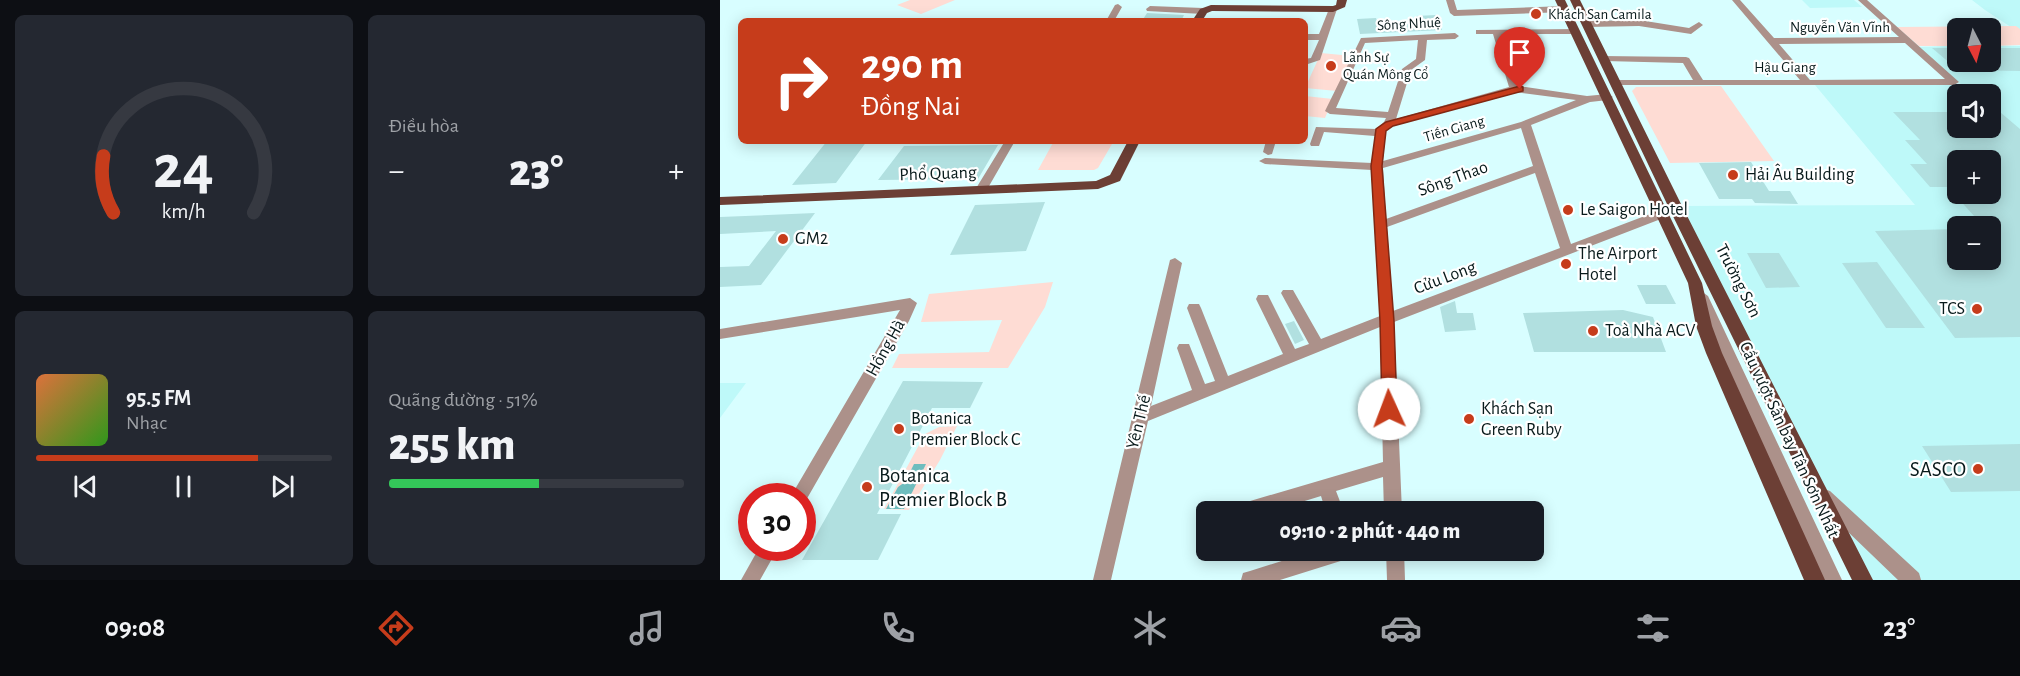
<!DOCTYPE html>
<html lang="vi">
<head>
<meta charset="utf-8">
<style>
  body { margin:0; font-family:"Alegreya Sans",sans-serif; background:#242831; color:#f1f3f6; height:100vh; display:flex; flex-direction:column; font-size:22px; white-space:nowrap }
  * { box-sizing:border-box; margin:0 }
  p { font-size:20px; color:#9ea1a6 }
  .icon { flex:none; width:33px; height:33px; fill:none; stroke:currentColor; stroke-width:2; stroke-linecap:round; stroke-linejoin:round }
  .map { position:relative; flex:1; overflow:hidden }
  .panel { display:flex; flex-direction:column; gap:15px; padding:15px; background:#0d0f14; width:720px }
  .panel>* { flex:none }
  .top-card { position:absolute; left:18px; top:18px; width:570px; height:126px; border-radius:9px; box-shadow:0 3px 15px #0003; background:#c63c1b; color:#fff; overflow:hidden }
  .needle { width:39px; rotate:174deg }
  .tools { position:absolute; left:1227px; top:18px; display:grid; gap:12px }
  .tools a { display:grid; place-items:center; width:54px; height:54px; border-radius:9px; background:#171b24; box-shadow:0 3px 15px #0003; font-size:30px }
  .speed { position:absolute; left:18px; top:483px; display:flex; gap:12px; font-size:30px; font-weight:700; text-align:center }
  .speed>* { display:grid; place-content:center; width:78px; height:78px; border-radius:50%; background:#171b24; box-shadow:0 3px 15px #0003; line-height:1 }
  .speed .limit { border:9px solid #d22; background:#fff; color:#111 }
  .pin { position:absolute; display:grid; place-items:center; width:51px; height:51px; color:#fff; margin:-62px -26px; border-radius:50% 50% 50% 0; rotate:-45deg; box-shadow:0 0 6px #0007 }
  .pin .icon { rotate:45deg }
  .me { position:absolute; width:66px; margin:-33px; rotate:358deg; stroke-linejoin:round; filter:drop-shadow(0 0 4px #0008) }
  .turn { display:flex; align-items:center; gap:21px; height:126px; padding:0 24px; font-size:27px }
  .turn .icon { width:78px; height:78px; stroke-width:2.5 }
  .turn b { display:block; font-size:42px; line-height:51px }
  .big { font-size:45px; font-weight:800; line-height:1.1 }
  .panel .tile { flex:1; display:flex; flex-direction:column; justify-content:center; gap:9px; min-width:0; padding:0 21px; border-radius:9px; background:#242831 }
  .panel .dial { align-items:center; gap:0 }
  .dial svg { height:156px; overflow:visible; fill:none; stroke:#363941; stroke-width:7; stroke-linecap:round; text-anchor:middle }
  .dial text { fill:#f1f3f6; stroke:none }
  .song { display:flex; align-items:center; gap:18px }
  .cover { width:72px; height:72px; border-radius:9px; background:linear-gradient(135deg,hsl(20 70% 55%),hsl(110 70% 35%)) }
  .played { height:6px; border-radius:3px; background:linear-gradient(90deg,#c63c1b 75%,#363941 75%) }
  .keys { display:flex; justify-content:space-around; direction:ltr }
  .heat { display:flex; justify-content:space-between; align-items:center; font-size:33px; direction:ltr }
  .charge { height:9px; border-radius:4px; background:linear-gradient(90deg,#34c759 51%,#363941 0) }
  .panel .tiles { flex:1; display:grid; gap:15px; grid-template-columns:repeat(2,1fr) }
  .trip { position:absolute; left:476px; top:501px; width:348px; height:60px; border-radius:9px; background:#171b24; box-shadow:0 3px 15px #0003; font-weight:800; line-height:60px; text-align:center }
  .dock { display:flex; height:96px; justify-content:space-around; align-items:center; background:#090b0e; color:#9ea1a6 }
  .dock .icon { width:42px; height:42px }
  .dock .current { color:#c63c1b }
  .dock b { font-size:27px; color:#f1f3f6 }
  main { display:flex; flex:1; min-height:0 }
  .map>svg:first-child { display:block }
</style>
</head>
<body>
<main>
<section class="panel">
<div class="tiles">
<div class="tile dial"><svg viewBox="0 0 100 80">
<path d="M14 69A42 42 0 1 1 86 69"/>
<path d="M14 69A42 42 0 0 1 9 40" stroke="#c63c1b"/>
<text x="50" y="56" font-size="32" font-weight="700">24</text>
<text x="50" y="72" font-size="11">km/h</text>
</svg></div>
<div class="tile"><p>Điều hòa</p>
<div class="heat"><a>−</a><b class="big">23°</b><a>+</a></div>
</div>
<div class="tile">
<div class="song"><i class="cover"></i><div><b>95.5 FM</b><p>Nhạc</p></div></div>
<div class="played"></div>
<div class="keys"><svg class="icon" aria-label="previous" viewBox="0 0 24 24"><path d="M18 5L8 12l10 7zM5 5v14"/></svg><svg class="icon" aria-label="pause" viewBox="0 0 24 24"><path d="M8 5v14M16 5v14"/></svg><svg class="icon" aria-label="next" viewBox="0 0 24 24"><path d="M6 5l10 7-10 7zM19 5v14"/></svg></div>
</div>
<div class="tile"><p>Quãng đường · 51%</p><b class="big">255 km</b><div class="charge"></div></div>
</div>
</section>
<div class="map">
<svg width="1300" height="580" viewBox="0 0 1300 580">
  <rect width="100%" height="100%" fill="#d8feff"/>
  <path fill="#bef9f9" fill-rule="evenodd" d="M1082,0H1134L1142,7L1090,8Z
    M1252,0H1300V33L1265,10Z
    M1237,46L1238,62H1270L1271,46H1300V580H1141L962,206L1195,205L1095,85H1242L1199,47ZM1238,94H1270V128H1238ZM1238,160H1270V194H1238ZM1238,226H1270V260H1238Z
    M0,383H26L0,418Z"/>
  <path fill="#fedcd4" d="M190,0H235L201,14L177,5Z
    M1296,26L1300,29V45L1271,46L1270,28H1238L1237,46H1199L1177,27Z
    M601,53L632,56L617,91L585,88Z
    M1001,86L1054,161L950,163L912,91L916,87Z
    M585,96L613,99L605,118L585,116Z
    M334,141L392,144L378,168L374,170H318Z
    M333,282L325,307L288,368H172L179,354L269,352L282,320L201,322L209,294Z
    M237,426L220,460L189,510L164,509L205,434L219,427Z"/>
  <path fill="#6fbdbe" d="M194,464H206L184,509H166L178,487L185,482Z"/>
  <path fill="#b1e0e0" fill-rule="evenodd" d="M427,13L464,15L461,21H422Z
    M716,15L722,30L640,34L637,19L656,18L658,23L698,21L696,16Z
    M1212,48H1238V62H1270V48H1300V71L1238,70Z
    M1173,112H1238V128H1270V112H1280L1300,129V337L1235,338L1155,231L1238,229V260H1270V226H1263L1228,187H1210L1190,164H1207L1185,140H1200ZM1238,160H1270V194H1238Z
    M107,141H147L116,183L72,185Z
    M278,145L258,179L158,180L184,146Z
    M1031,162L1049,191H1070L1078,204L1035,203L1032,199H999L979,163Z
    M325,202L306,251L230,255L255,205Z
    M95,213L41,285L0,287V267L29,266L56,231L0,234V217Z
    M1027,253H1059L1080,287L1046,288Z
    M1157,262L1205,328H1166L1122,263Z
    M917,285H946L956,304H926Z
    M735,301L737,313H753L756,330L725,332L720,307Z
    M903,310L933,317L946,352H814L803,313Z
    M574,321L584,340L575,344L565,324Z
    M183,381L263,382L250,408H212L157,514H181L158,560H82Z
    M1300,444V491L1231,492L1202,446Z"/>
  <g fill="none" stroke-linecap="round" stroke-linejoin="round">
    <path fill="#ac918a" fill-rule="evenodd" d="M726,0H734L737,10L845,6L849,9L845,12L734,16L730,13Z
      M1012,0H1020L1054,38L1179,37L1138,0H1147L1239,82L1234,85H893L891,83L896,80H973L963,63L885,61L882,60V56L966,57L969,58L983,80H1080ZM1185,43L1225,79L1090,80L1059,44Z
      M398,4L402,7L394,21H386L395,5Z
      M430,6L483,8L487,11L483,14L427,11L426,9Z
      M613,6L617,9L600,60L585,65V59L591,58L599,40H585V34H599L609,9Z
      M919,20L969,28L979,22L983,25L971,34L919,26L867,27L863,24L867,21Z
      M858,29V33L855,34H782L798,86L867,96L888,94L893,97L888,100L870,102L811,125L851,244L938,211H946L948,214L946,217L674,322L682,512H664L663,477L616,491L624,512H606L601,496L549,512H511L514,506L520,504L663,462L660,327L428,421L391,580H373L450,260L455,258L462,263L431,406L472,390L457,348L459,344H469L485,384L495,381L467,308L469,304H479L481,308L508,376L563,354L536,299L538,295H548L575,349L589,344L561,293L563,290H573L601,339L660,316L652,170L545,164L539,161L545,158L652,163L655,136L604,132L599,146H591L590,144L596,127L656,129L664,122L666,118L610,114L605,111L641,38L735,33L739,36L735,39L707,40L705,60L691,70L676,119L789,87L773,34H756V30ZM698,40L696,59L682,69L668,112L616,108L645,43ZM794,92L856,100L801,122L663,161L666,130L673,126ZM801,128L813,166L666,219L663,168ZM815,173L840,248L673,311L667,227Z
      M285,141H295L265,193H257L255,190Z
      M546,141H556L552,154L548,155L543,152Z
      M981,291L988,296L1122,580H1103L974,296Z
      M190,298L197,303L189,321L85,502L82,503V496H71L180,310L0,339V329Z
      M1104,489L1110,491L1199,573L1201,580H1178L1098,503L1095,497L1098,491Z
      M39,548H58L40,580H21Z
      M596,550H636L633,556L627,559L560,580H521L523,573L530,571Z
      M666,550H684L685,580H667Z"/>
    <path fill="#6c3f35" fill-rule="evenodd" d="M617,0H627L625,7L613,12L492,11L487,13L482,21H472L480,9L491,5L613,6L616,5Z
      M835,0H845L982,283L992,326L1002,353L1105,580H1084L986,353L976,326L968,283Z
      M850,0H860L961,204L1153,580H1132L947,204Z
      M408,141H420L400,181L378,189L0,205V197L376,181L390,175Z"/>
  </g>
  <path fill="#c63c1b" stroke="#812712" stroke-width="1.5" d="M800,86L803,87V91L673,126L666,131L662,166L674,321L677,409L675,414L669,416L664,414L662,409L660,321L651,166L656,129L666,122Z"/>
  <g fill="#c63c1b" stroke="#fff" stroke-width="2">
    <circle cx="816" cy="14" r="6"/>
    <circle cx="611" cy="66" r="6"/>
    <circle cx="1013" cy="175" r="6"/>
    <circle cx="848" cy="210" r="6"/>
    <circle cx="63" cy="239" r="6"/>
    <circle cx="846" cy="264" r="6"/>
    <circle cx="1257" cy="309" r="6"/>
    <circle cx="873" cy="331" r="6"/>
    <circle cx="749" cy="419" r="6"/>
    <circle cx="179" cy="429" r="6"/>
    <circle cx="1258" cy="469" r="6"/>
    <circle cx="147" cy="487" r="6"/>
  </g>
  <g text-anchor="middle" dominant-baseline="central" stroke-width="4.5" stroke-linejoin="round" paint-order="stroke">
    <g font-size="15" fill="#081a1b" stroke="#fff" text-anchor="start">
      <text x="828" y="14">Khách Sạn Camila</text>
      <text x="623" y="57">Lãnh Sự<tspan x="623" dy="17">Quán Mông Cổ</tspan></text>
    </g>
    <g font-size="15" fill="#081a1b" stroke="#fff">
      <text transform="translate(689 24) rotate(-3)">Sông Nhuệ</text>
      <text x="1120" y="27">Nguyễn Văn Vĩnh</text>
      <text x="1065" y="67">Hậu Giang</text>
      <text transform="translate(734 129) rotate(-16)">Tiền Giang</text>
    </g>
    <g font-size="18" fill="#081a1b" stroke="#fff">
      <text transform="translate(218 174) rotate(-2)">Phổ Quang</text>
      <text transform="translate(733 179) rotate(-20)">Sông Thao</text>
      <text transform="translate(725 278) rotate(-21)">Cửu Long</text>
      <text transform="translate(1018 281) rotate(63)">Trường Sơn</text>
      <text transform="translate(166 348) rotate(-61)">Hồng Hà</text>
      <text transform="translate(419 422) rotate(-76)">Yên Thế</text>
      <text transform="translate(1069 440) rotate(65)">Cầu vượt Sân bay Tân Sơn Nhất</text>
    </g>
    <g font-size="18" fill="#081a1b" stroke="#fff" text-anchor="start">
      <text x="1025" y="175">Hải Âu Building</text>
      <text x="860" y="210">Le Saigon Hotel</text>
      <text x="75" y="239">GM2</text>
      <text x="858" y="254">The Airport<tspan x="858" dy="21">Hotel</tspan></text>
      <text x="1245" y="309" text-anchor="end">TCS</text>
      <text x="885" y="331">Toà Nhà ACV</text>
      <text x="761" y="409">Khách Sạn<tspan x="761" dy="21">Green Ruby</tspan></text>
      <text x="191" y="419">Botanica<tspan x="191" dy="21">Premier Block C</tspan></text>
    </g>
    <g font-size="21" fill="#081a1b" stroke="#fff" text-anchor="end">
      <text x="1246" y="469">SASCO</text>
      <text x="159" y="475" text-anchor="start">Botanica<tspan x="159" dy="24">Premier Block B</tspan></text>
    </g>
  </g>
</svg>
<div class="tools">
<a><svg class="needle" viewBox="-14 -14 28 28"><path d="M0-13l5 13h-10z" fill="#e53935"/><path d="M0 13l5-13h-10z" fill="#9ea1a6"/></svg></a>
<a><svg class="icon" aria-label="sound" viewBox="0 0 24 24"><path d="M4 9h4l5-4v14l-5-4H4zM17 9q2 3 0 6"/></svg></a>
<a>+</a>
<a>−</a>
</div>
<div class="speed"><div class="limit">30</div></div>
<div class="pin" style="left:800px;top:89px;background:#d93025"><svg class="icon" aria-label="arrive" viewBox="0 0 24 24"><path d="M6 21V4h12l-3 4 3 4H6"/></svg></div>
<svg class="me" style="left:669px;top:409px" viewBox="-20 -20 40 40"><circle r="19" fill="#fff"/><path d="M0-13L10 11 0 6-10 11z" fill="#c63c1b"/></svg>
<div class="trip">09:10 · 2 phút · 440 m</div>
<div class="top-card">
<div class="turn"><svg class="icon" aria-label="right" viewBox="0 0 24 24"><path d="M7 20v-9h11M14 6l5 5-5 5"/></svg><div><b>290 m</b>Đồng Nai</div></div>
</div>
</div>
</main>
<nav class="dock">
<b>09:08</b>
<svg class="icon current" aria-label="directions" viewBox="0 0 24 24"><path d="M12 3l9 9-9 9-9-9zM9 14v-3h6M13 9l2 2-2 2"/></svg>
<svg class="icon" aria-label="music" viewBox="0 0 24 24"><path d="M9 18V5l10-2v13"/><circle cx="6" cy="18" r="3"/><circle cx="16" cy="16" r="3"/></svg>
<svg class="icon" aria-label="phone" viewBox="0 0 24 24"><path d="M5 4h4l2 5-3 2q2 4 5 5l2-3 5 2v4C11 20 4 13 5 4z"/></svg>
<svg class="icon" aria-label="climate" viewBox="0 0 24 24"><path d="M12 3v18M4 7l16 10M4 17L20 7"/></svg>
<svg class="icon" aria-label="car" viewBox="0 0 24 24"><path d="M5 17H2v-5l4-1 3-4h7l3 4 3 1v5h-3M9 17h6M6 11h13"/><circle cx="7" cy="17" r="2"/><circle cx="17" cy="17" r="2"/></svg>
<svg class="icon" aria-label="filters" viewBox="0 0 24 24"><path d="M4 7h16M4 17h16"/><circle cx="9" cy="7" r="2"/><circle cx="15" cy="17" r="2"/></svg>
<b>23°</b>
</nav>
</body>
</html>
